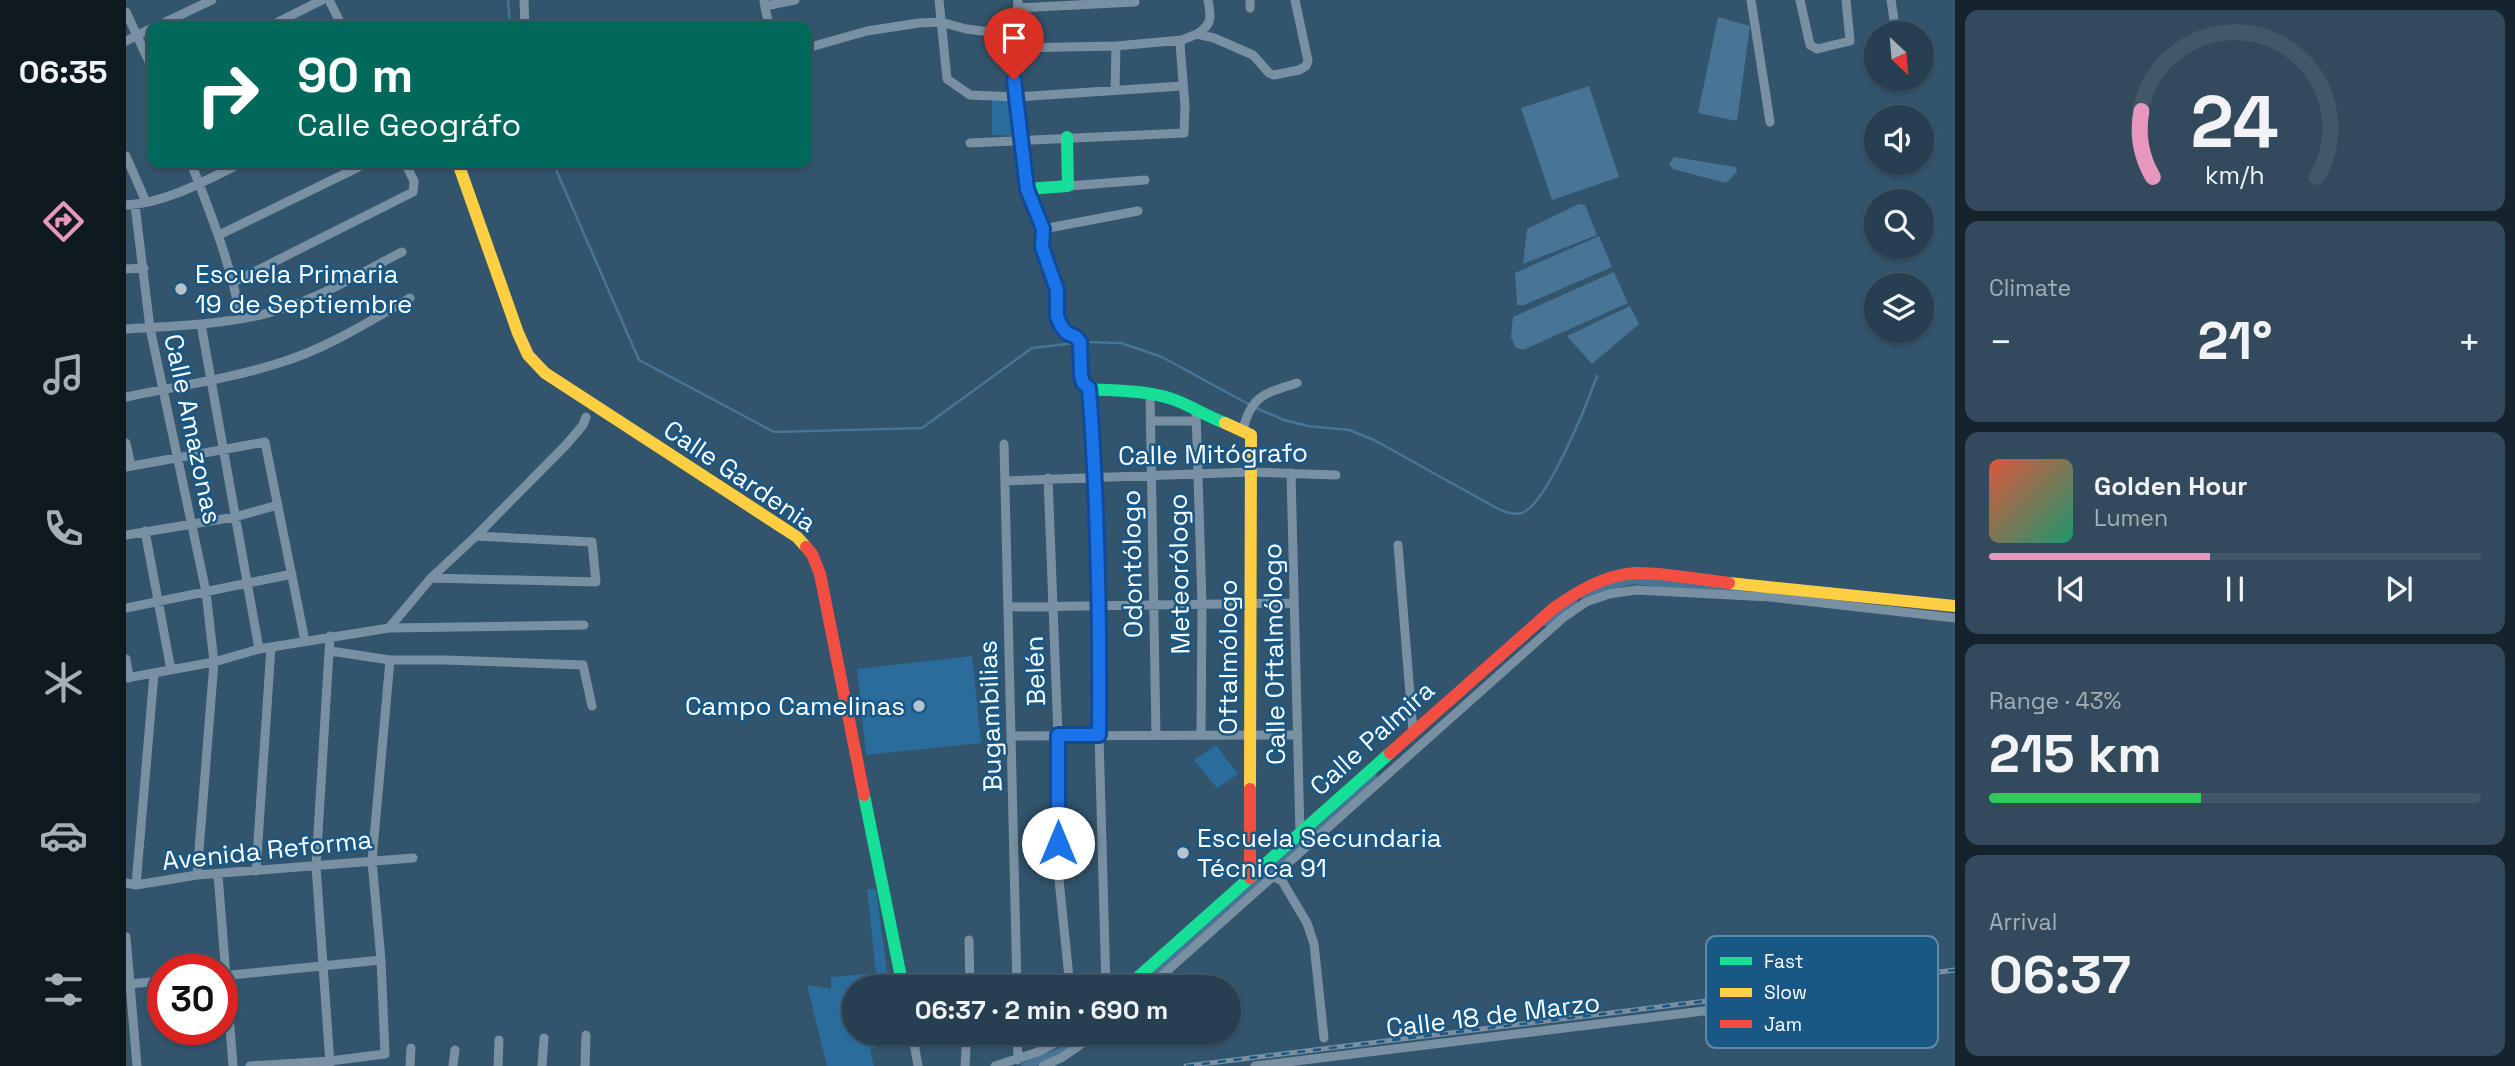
<!DOCTYPE html>
<html lang="en">
<head>
<meta charset="utf-8">
<style>
  body { margin:0; font-family:"Space Grotesk",sans-serif; background:#324a5b; color:#f1f3f6; height:100vh; display:flex; flex-direction:column; font-size:26px; white-space:nowrap }
  * { box-sizing:border-box; margin:0 }
  p { font-size:23px; color:#a4afb7 }
  .icon { flex:none; width:38px; height:38px; fill:none; stroke:currentColor; stroke-width:2; stroke-linecap:round; stroke-linejoin:round }
  .map { position:relative; flex:1; overflow:hidden }
  .details { display:flex; flex-direction:column; gap:10px; padding:10px; background:#15232d; width:560px }
  .details>* { flex:none }
  .top-card { position:absolute; left:21px; top:21px; width:665px; height:147px; border-radius:14px; box-shadow:0 2px 5px #0004,0 0 0 2px #425868; background:#00695c; color:#fff; overflow:hidden }
  .needle { width:46px; rotate:154deg }
  .controls { position:absolute; left:1738px; top:21px; display:grid; gap:14px }
  .controls a { display:grid; place-items:center; width:70px; height:70px; border-radius:50%; background:#263f51; box-shadow:0 2px 5px #0004,0 0 0 2px #425868; font-size:35px }
  .speed { position:absolute; left:21px; top:954px; display:flex; gap:14px; font-size:35px; font-weight:700; text-align:center }
  .speed>* { display:grid; place-content:center; width:91px; height:91px; border-radius:50%; background:#263f51; box-shadow:0 2px 5px #0004,0 0 0 2px #425868; line-height:1 }
  .speed .limit { border:10px solid #d22; background:#fff; color:#111 }
  .pin { position:absolute; display:grid; place-items:center; width:60px; height:60px; color:#fff; margin:-72px -30px; border-radius:50% 50% 50% 0; rotate:-45deg; box-shadow:0 0 7px #0007 }
  .pin .icon { rotate:45deg }
  .me { position:absolute; width:77px; margin:-38px; rotate:0deg; stroke-linejoin:round; filter:drop-shadow(0 0 5px #0008) }
  .turn { display:flex; align-items:center; gap:24px; height:147px; padding:0 35px; font-size:32px }
  .turn .icon { width:91px; height:91px; stroke-width:2.5 }
  .turn b { display:block; font-size:49px; line-height:60px }
  .big { font-size:52px; font-weight:800; line-height:1.1 }
  .details .tile { flex:1; display:flex; flex-direction:column; justify-content:center; gap:10px; min-width:0; padding:0 24px; border-radius:14px; background:#324a5b }
  .details .dial { align-items:center; gap:0 }
  .dial svg { height:182px; overflow:visible; fill:none; stroke:#425868; stroke-width:7; stroke-linecap:round; text-anchor:middle }
  .dial text { fill:#f1f3f6; stroke:none }
  .song { display:flex; align-items:center; gap:21px }
  .cover { width:84px; height:84px; border-radius:10px; background:linear-gradient(135deg,hsl(10 70% 55%),hsl(160 70% 35%)) }
  .played { height:7px; border-radius:4px; background:linear-gradient(90deg,#e797bd 45%,#425868 45%) }
  .keys { display:flex; justify-content:space-around; direction:ltr }
  .heat { display:flex; justify-content:space-between; align-items:center; font-size:38px; direction:ltr }
  .charge { height:10px; border-radius:5px; background:linear-gradient(90deg,#34c759 43%,#425868 0) }
  .trip { position:absolute; left:716px; top:975px; width:399px; height:70px; border-radius:35px; background:#263f51; box-shadow:0 2px 5px #0004,0 0 0 2px #425868; font-weight:800; line-height:70px; text-align:center }
  main { display:flex; flex:1; min-height:0 }
  .menu { display:flex; flex-direction:column; width:126px; justify-content:space-around; align-items:center; background:#0f1920; color:#a4afb7 }
  .menu .icon { width:49px; height:49px }
  .menu .current { color:#e797bd }
  .menu b { font-size:32px; color:#f1f3f6 }
  .map>svg:first-child { display:block }
</style>
</head>
<body>
<main>
<nav class="menu">
<b>06:35</b>
<svg class="icon current" aria-label="directions" viewBox="0 0 24 24"><path d="M12 3l9 9-9 9-9-9zM9 14v-3h6M13 9l2 2-2 2"/></svg>
<svg class="icon" aria-label="music" viewBox="0 0 24 24"><path d="M9 18V5l10-2v13"/><circle cx="6" cy="18" r="3"/><circle cx="16" cy="16" r="3"/></svg>
<svg class="icon" aria-label="phone" viewBox="0 0 24 24"><path d="M5 4h4l2 5-3 2q2 4 5 5l2-3 5 2v4C11 20 4 13 5 4z"/></svg>
<svg class="icon" aria-label="climate" viewBox="0 0 24 24"><path d="M12 3v18M4 7l16 10M4 17L20 7"/></svg>
<svg class="icon" aria-label="car" viewBox="0 0 24 24"><path d="M5 17H2v-5l4-1 3-4h7l3 4 3 1v5h-3M9 17h6M6 11h13"/><circle cx="7" cy="17" r="2"/><circle cx="17" cy="17" r="2"/></svg>
<svg class="icon" aria-label="filters" viewBox="0 0 24 24"><path d="M4 7h16M4 17h16"/><circle cx="9" cy="7" r="2"/><circle cx="15" cy="17" r="2"/></svg>
</nav>
<div class="map">
<svg width="1829" height="1066" viewBox="0 0 1829 1066">
  <rect width="100%" height="100%" fill="#32546c"/>
  <path fill="#2a6d9c" d="M866,100H886L890,136L866,135Z
    M846,656L855,743L740,755L731,669Z
    M1090,745L1112,774L1091,788L1068,760Z
    M741,889H750L763,987H728V1032L771,1033L772,1042L744,1049L748,1066H701L681,985L705,989V977L750,973Z"/>
  <path fill="#487595" d="M1592,17L1624,26L1611,121L1572,113Z
    M1463,86L1493,177L1426,200L1395,108Z
    M1548,157L1610,167L1611,172L1600,183L1547,169L1543,164Z
    M1453,204L1459,205L1471,235L1397,264L1401,229Z
    M1473,236L1486,267L1398,305H1391L1389,273Z
    M1488,272L1502,303L1397,350L1389,347L1385,337L1387,317Z
    M1504,306L1513,324L1466,364L1441,336Z"/>
  <g fill="none" stroke-linecap="round" stroke-linejoin="round">
    <path stroke="#487595" stroke-width="2.5" d="M382,0L384,26
      M427,163L513,360L648,432L796,428L906,348L949,343
      M960,342L995,343L1036,357L1124,405
      M1130,408L1158,420L1182,426L1223,430L1248,440L1365,505C1374,510 1385,516 1396,513C1421,504 1461,404 1471,376"/>
    <path stroke="#487595" stroke-width="8" d="M1457,594L1507,580L1617,592
      M1421,622L1447,602
      M1011,987L1247,777
      M899,1066L934,1052L960,1032"/>
    <path stroke="#7990a2" stroke-width="9" d="M203,0L216,26
      M398,0L399,26
      M813,0L821,79L844,95L890,97L1056,86
      M892,0L887,62L900,189
      M1124,0V8
      M1625,0L1644,122
      M1674,0L1684,45L1691,49L1724,41L1720,0
      M1765,0L1770,33
      M638,2L643,26
      M639,6L669,0
      M891,8L1009,2
      M0,12L26,68
      M31,26L86,0
      M144,26L196,0
      M1071,34C1087,24 1085,17 1082,0
      M0,41L26,28
      M681,48L741,31L793,23L815,22L840,29L888,35
      M888,48L990,46L1056,40L1071,34L1088,38L1127,55L1143,73L1148,75L1173,70L1180,66L1182,61L1169,0
      M989,90L990,46
      M844,143L1058,133L1059,106L1054,44L1056,40
      M0,156L20,202
      M65,163C85,214 105,265 115,319
      M942,186L1019,180
      M0,205C38,204 81,180 115,163
      M9,205L24,328L80,592L88,662L71,875
      M917,229L1012,211
      M93,235L241,163
      M0,269L18,268
      M108,282L287,192L288,181L279,163
      M75,324L133,649
      M0,329C45,326 90,325 134,315C184,304 231,275 276,252
      M963,389L970,477L974,606L973,735L980,987
      M1024,393L1030,735
      M0,397C51,386 103,379 153,363C200,349 242,322 284,298
      M1070,412L1076,604L1075,735
      M1024,421H1070
      M1117,430C1125,395 1140,393 1171,383
      M0,443L5,466
      M878,444L891,987
      M0,467L139,442L179,641
      M1165,473L1174,834
      M922,478L932,735V870L944,987
      M879,481L1124,472L1210,475
      M19,531L45,670
      M0,535L109,517L152,505
      M1272,545L1287,732
      M305,578L470,582L466,542L350,536
      M882,607L1168,603
      M0,608L166,574
      M263,628L305,578L350,536L440,445L457,425L460,417
      M204,651L264,660H319L457,665L466,706
      M0,659L3,678
      M0,678L88,662L133,649L263,628L458,625
      M886,736L1172,735
      M130,871L145,647
      M92,874L107,1066
      M1146,876L1156,881L1181,923L1188,944L1198,1038
      M0,883L10,885L71,875L287,858
      M10,885L28,674
      M0,937L11,1066
      M843,940L844,987
      M96,976L255,960
      M2,984L37,981
      M1023,987L1438,617L1460,602L1483,594L1510,590L1644,597L1829,618
      M786,1032L792,1066
      M891,1032L892,1060
      M204,1064L190,866L204,636
      M124,1066L204,1061L259,1054L255,960L246,861L264,660
      M284,1066L285,1048
      M327,1066L329,1050
      M372,1066L373,1040
      M416,1066L418,1038
      M459,1066L460,1035
      M839,1066L841,1032
      M869,1066L912,1052L950,1032
      M917,1066L935,1058L973,1032
      M1129,1066L1610,1007"/>
    <path stroke="#16e098" stroke-width="12" d="M941,137L942,186L900,189L917,229L916,247L931,290V316L941,333L950,337L954,342L957,383L963,389C993,391 1026,390 1054,402C1070,409 1083,417 1099,423
      M738,795L777,987
      M1001,987L1264,753"/>
    <path stroke="#ffcf43" stroke-width="12" d="M332,163L392,333L402,355L419,373L671,537L680,547
      M1099,423L1125,435L1124,789
      M1603,583L1829,606"/>
    <path stroke="#f24e42" stroke-width="12" d="M680,547L686,554L694,574L738,795
      M1264,753L1428,608C1452,591 1479,575 1509,573C1536,572 1575,580 1603,583
      M1124,878V789"/>
    <g stroke="#7a90a2" stroke-width="5">
      <path id="rail" d="M1060,1066L1829,970"/>
    </g>
    <use href="#rail" stroke="#195885" stroke-width="2.5" stroke-dasharray="8" stroke-linecap="butt"/>
  </g>
  <g fill="none" stroke-linecap="round" stroke-linejoin="round">
    <g stroke="#114b97" stroke-width="18">
      <path id="route" d="M888,80L901,189L917,229L916,247L931,290V316L935,326L941,333L950,337L954,342L955,375L957,383L963,388C972,504 974,619 973,735H932V843"/>
    </g>
    <use href="#route" stroke="#1a73e8" stroke-width="12"/>
  </g>
  <g fill="#b7c3cc" stroke="#195885" stroke-width="2.5">
    <circle cx="55" cy="289" r="7"/>
    <circle cx="793" cy="706" r="7"/>
    <circle cx="1057" cy="853" r="7"/>
  </g>
  <g text-anchor="middle" dominant-baseline="central" stroke-width="5" stroke-linejoin="round" paint-order="stroke">
    <g font-size="26" fill="#fff" stroke="#195885" text-anchor="start">
      <text x="69" y="274">Escuela Primaria<tspan x="69" dy="30">19 de Septiembre</tspan></text>
      <text x="779" y="706" text-anchor="end">Campo Camelinas</text>
      <text x="1071" y="838">Escuela Secundaria<tspan x="1071" dy="30">Técnica 91</tspan></text>
    </g>
    <g font-size="26" fill="#fff" stroke="#195885">
      <text transform="translate(67 429) rotate(78)">Calle Amazonas</text>
      <text transform="translate(1087 454) rotate(-1)">Calle Mitógrafo</text>
      <text transform="translate(614 476) rotate(34)">Calle Gardenia</text>
      <text transform="translate(1006 564) rotate(-91)">Odontólogo</text>
      <text transform="translate(1053 574) rotate(-91)">Meteorólogo</text>
      <text transform="translate(1148 654) rotate(-91)">Calle Oftalmólogo</text>
      <text transform="translate(1102 657) rotate(-90)">Oftalmólogo</text>
      <text transform="translate(909 671) rotate(-92)">Belén</text>
      <text transform="translate(864 716) rotate(-92)">Bugambilias</text>
      <text transform="translate(1246 738) rotate(-42)">Calle Palmira</text>
      <text transform="translate(141 850) rotate(-6)">Avenida Reforma</text>
      <text transform="translate(1367 1015) rotate(-7)">Calle 18 de Marzo</text>
    </g>
  </g>
  <rect x="1580" y="936" width="232" height="112" rx="10" fill="#195885" stroke="#5e8aaa" stroke-width="2"/>
  <rect x="1594" y="957" width="32" height="8" fill="#16e098"/>
  <rect x="1594" y="988" width="32" height="9" fill="#ffcf43"/>
  <rect x="1594" y="1020" width="32" height="8" fill="#f24e42"/>
  <g font-size="19" fill="#fff">
    <text x="1638" y="968">Fast</text>
    <text x="1638" y="999">Slow</text>
    <text x="1638" y="1031">Jam</text>
  </g>
</svg>
<div class="controls">
<a><svg class="needle" viewBox="-14 -14 28 28"><path d="M0-13l5 13h-10z" fill="#e53935"/><path d="M0 13l5-13h-10z" fill="#a4afb7"/></svg></a>
<a><svg class="icon" aria-label="sound" viewBox="0 0 24 24"><path d="M4 9h4l5-4v14l-5-4H4zM17 9q2 3 0 6"/></svg></a>
<a><svg class="icon" aria-label="search" viewBox="0 0 24 24"><circle cx="10" cy="10" r="6"/><path d="M15 15l6 6"/></svg></a>
<a><svg class="icon" aria-label="layers" viewBox="0 0 24 24"><path d="M12 4l9 5-9 5-9-5zM3 14l9 5 9-5"/></svg></a>
</div>
<div class="speed"><div class="limit">30</div></div>
<div class="pin" style="left:888px;top:80px;background:#d93025"><svg class="icon" aria-label="arrive" viewBox="0 0 24 24"><path d="M6 21V4h12l-3 4 3 4H6"/></svg></div>
<svg class="me" style="left:932px;top:843px" viewBox="-20 -20 40 40"><circle r="19" fill="#fff"/><path d="M0-13L10 11 0 6-10 11z" fill="#1a73e8"/></svg>
<div class="trip">06:37 · 2 min · 690 m</div>
<div class="top-card">
<div class="turn"><svg class="icon" aria-label="right" viewBox="0 0 24 24"><path d="M7 20v-9h11M14 6l5 5-5 5"/></svg><div><b>90 m</b>Calle Geográfo</div></div>
</div>
</div>
<section class="details">
<div class="tile dial"><svg viewBox="0 0 100 80">
<path d="M14 69A42 42 0 1 1 86 69"/>
<path d="M14 69A42 42 0 0 1 9 40" stroke="#e797bd"/>
<text x="50" y="56" font-size="32" font-weight="700">24</text>
<text x="50" y="72" font-size="11">km/h</text>
</svg></div>
<div class="tile"><p>Climate</p>
<div class="heat"><a>−</a><b class="big">21°</b><a>+</a></div>
</div>
<div class="tile">
<div class="song"><i class="cover"></i><div><b>Golden Hour</b><p>Lumen</p></div></div>
<div class="played"></div>
<div class="keys"><svg class="icon" aria-label="previous" viewBox="0 0 24 24"><path d="M18 5L8 12l10 7zM5 5v14"/></svg><svg class="icon" aria-label="pause" viewBox="0 0 24 24"><path d="M8 5v14M16 5v14"/></svg><svg class="icon" aria-label="next" viewBox="0 0 24 24"><path d="M6 5l10 7-10 7zM19 5v14"/></svg></div>
</div>
<div class="tile"><p>Range · 43%</p><b class="big">215 km</b><div class="charge"></div></div>
<div class="tile"><p>Arrival</p><b class="big">06:37</b></div>
</section>
</main>
</body>
</html>
